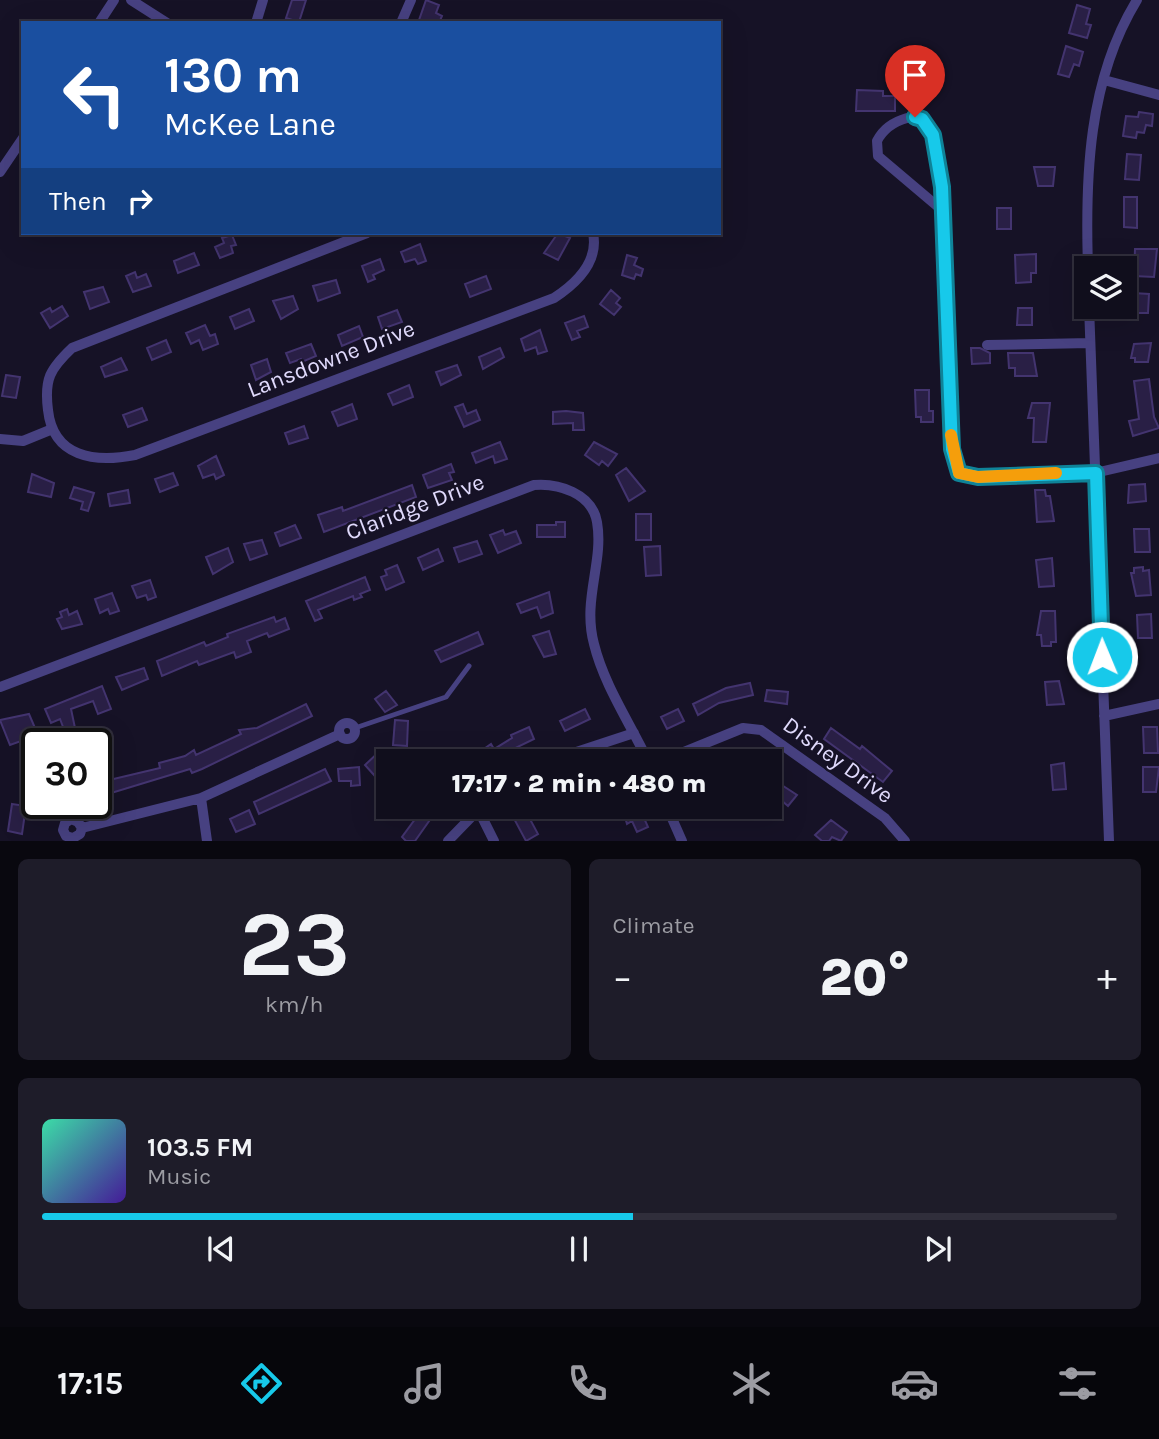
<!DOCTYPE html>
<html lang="en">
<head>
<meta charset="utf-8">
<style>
  body { margin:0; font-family:Karla,sans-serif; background:#1e1c29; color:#f1f3f6; height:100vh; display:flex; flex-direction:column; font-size:26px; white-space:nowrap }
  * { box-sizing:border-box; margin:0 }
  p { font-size:23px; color:#9c9ca3 }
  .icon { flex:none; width:38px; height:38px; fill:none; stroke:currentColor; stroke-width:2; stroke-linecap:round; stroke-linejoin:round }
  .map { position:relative; height:841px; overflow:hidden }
  .sheet { display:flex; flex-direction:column; gap:18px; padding:18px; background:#09080f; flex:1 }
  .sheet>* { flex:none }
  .hud { position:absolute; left:21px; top:21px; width:700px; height:214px; border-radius:0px; box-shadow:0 7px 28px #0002,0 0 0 2px #302e3b; background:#1a4fa0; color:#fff; overflow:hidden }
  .tools { position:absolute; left:1074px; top:256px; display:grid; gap:14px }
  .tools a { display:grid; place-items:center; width:63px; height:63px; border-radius:0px; background:#100e1c; box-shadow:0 7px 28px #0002,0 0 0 2px #302e3b; font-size:35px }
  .speed { position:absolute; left:21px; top:728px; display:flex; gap:14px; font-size:35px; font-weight:700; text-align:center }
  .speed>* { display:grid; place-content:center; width:91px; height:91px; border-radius:50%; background:#100e1c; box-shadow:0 7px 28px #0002,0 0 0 2px #302e3b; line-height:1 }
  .speed .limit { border:4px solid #111; border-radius:10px; background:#fff; color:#111 }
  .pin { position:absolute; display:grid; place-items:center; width:60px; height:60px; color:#fff; margin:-72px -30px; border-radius:50% 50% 50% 0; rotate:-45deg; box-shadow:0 0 7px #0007 }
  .pin .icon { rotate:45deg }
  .me { position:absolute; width:77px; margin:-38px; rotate:359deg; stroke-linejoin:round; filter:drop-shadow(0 0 5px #0008) }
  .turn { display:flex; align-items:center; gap:24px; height:147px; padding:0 28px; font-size:32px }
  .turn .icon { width:91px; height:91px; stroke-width:2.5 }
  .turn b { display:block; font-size:49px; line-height:60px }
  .then { display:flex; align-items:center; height:66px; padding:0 28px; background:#0003; gap:14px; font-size:26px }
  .big { font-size:52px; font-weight:800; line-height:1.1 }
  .sheet .widget { flex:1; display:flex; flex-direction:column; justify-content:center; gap:10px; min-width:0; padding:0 24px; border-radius:10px; background:#1e1c29 }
  .sheet .dial { align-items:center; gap:0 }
  .dial b { font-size:91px; line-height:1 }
  .song { display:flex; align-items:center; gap:21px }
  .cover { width:84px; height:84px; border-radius:10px; background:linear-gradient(135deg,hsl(160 70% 55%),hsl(260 70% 35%)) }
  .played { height:7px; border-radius:4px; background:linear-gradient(90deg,#17c9ea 55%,#302e3b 55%) }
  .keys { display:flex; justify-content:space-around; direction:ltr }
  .heat { display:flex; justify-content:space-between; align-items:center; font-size:38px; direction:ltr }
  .sheet .tiles { flex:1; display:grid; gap:18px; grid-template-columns:1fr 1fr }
  .widget:last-child { grid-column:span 2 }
  .trip { position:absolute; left:376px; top:749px; width:406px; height:70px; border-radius:0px; background:#100e1c; box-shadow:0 7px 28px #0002,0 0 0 2px #302e3b; font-weight:800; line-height:70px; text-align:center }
  .dock { display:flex; height:112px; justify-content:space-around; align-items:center; background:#06060b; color:#9c9ca3 }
  .dock .icon { width:49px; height:49px }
  .dock .on { color:#17c9ea }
  .dock b { font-size:32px; color:#f1f3f6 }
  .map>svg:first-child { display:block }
</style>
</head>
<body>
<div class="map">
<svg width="1159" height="841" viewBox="0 0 1159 841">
  <rect width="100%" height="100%" fill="#161226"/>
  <path fill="#291f45" stroke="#43346f" stroke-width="2" d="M292,0H306L299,22L286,18Z
    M426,0L439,5L436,13L442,16L439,23H418Z
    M1077,5L1090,9L1086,24L1091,25L1087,38L1069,33Z
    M1066,46L1083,52L1079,66L1074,64L1069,77L1058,74Z
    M857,90L883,91V96H895V111H856Z
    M1139,112L1153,114L1152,126L1146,125L1144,133L1137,132L1136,138L1123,136L1126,116L1138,117Z
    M1127,154L1141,155L1139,180L1125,179Z
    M1034,167H1055L1053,186H1038Z
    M1124,197H1137V228L1124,227Z
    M997,208H1011V229H997Z
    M558,233L570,238L558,260L544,253Z
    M232,235L236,245L231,246L233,253L220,258L215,247L224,243L222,238Z
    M420,244L426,261L418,264L415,259L405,262L401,252Z
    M1135,249H1157L1154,277L1134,276Z
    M194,253L199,265L178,273L174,261Z
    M1036,254V273H1031V282L1016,283L1015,255Z
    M627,255L637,258L634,265L643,269L641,276L636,274L634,279L622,275Z
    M380,259L384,270L373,275L375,279L368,282L362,266Z
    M135,272L137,278L146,274L151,286L133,292L126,276Z
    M486,276L491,289L470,297L465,284Z
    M336,280L340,293L318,301L313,286Z
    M103,287L109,302L90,309L84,292Z
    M611,290L620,298L616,303L621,307L614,315L600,304Z
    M1133,293L1149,294L1148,313H1133Z
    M293,296L298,309L281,319L273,301Z
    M62,306L68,316L50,328L41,313L50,308L52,312Z
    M1018,308H1032V325H1017Z
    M249,309L254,321L235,329L230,317Z
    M397,310L402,322L382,329L378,317Z
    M584,316L588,327L577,331L580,337L572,340L565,323Z
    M205,325L210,336L215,334L218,344L203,350L199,340L191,344L186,333Z
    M359,326L363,337L342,346L338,335Z
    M540,330L547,351L538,354L536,347L525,351L521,339Z
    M166,340L171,352L152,360L147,348Z
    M1151,343L1148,362H1135V358H1131L1134,344Z
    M311,344L316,356L302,362L301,359L290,363L286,353Z
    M500,348L504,357L483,369L479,357Z
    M971,348H980L990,353V363L972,364Z
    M1008,353H1033L1037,376H1015V368H1009Z
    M121,358L127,370L105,377L101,367Z
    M267,359L271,372L256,380L251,365Z
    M457,365L461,375L441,385L436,372Z
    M6,375L20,377L16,398L2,396Z
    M1149,379L1154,417L1159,428L1133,436L1129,421L1139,419L1134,381Z
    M409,385L413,397L393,405L388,394Z
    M915,390H929V411H933V422H921V417H916Z
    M1032,403H1050L1046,442H1033L1034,418H1028Z
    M352,404L357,419L338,426L332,412Z
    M463,404L467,414L476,410L480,420L464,427L455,407Z
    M142,408L147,420L128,427L123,415Z
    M566,411L583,413L584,430H573V423L553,424V412Z
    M304,426L308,438L289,444L285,433Z
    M500,442L507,459L495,463L493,456L476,463L472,453Z
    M594,442L617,454L608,466L602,461L599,465L585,455Z
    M216,456L224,475L216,479L214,474L203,478L198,466Z
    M451,464L454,472L449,473L452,480L428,488L423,475Z
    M626,468L645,491L629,501L616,475Z
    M173,473L178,485L160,492L155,479Z
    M32,474L54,483L51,497L28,492Z
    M1145,484L1146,501L1128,503L1129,485Z
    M412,485L416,497L324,532L318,515L342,507L343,511Z
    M74,487L94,493L88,511L81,509L83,502L70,498Z
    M128,490L130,503L110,506L108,494Z
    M1035,490H1045L1046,496H1050L1054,521L1037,522Z
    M636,514H651V540H636Z
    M556,522H565V537H537V525H556Z
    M295,525L301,538L280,546L275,533Z
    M1134,529H1149L1150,552H1135Z
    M503,530L505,535L516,531L521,543L498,553L490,535Z
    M262,540L267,554L250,560L244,544Z
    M477,541L482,554L459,562L454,548Z
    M660,546L661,575L646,576L644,547Z
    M228,548L233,562L213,574L206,557Z
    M438,549L443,561L423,570L418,558Z
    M1052,558L1054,586L1039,587L1036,560Z
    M397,565L404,582L386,590L381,577L387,575L385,570Z
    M1143,567V571L1149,570L1151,595L1136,596L1131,573H1134V568Z
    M365,577L370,590L360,594L362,597L354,600L353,596L318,610L322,618L315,621L306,601Z
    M150,580L156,597L148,600L146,595L137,598L132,586Z
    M549,592L553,613L541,618L537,607L521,613L517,604Z
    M112,593L119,611L110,614L108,609L100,613L95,599Z
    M67,609L69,615L77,611L82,624L62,629L57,619L62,617L60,612Z
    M1041,611H1055L1056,642H1051V646H1042L1041,635H1037Z
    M1151,614L1152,638H1138L1137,615Z
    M274,617L276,622L285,618L289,629L269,637L267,633L247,641L251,652L236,658L234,652L199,665L197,661L162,676L157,661L204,642L206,646L228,637L227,634Z
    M549,631L556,654L544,657L533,636Z
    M478,632L483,644L441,662L435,651Z
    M144,668L148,679L122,690L116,677Z
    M1059,681L1064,704L1047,705L1045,682Z
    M750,683L753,695L719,703L698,715L693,704L726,688Z
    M102,686L111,709L98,714L93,701L71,709L75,728L65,732L60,719L51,723L45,709Z
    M767,690L788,692L787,704L765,701Z
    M386,691L397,705L385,712L375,699Z
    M306,704L312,716L202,769L192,773L190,769L108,794L105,781L160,768L159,763L185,756L194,750L196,755L241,734L239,730L257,728Z
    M585,709L590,719L565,731L560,721Z
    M678,709L684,721L667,729L661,717Z
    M29,714L38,735L10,745L0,720Z
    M395,720L408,721L407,746L393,745Z
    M529,727L534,739L507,752L508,755L498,761H476L483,755L481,751L491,744L494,749L512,738L511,735Z
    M1143,727H1157L1158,753H1144Z
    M831,728L860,749L862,746L892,771L883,782L824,739Z
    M380,751L389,761L374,775L365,765Z
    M1064,763L1066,789L1053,790L1051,765Z
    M359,767L360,785L351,786V781H339L338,769Z
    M1143,767H1159L1156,792H1143Z
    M325,769L331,781L259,814L254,802Z
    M774,780L797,795L788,806L781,800L775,809L770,805L774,795L770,792V785Z
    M12,804L26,806L22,834L8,831Z
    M424,807H439L415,841H406L402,837Z
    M622,807L640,809L648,827L637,832L632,821L627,824Z
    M524,808L538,834L526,841L512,815Z
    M249,810L255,824L236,832L230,819Z
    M831,820L847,832L841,841L832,837L829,841H822L815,835Z"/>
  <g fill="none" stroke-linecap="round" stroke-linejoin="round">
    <path stroke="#474181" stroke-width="5" d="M355,728L446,697L469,666"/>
    <path stroke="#474181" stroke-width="10" d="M131,0L167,23
      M99,23L114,0
      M256,23L263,0
      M401,23L411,0
      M1104,80L1159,95
      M0,172L23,138
      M943,211L878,156L877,141C883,129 893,122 907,118C942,109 942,195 943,217L952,449L959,473L978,477L1095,473L1159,458
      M367,233L72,348C50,369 44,379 48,410C53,457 94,463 135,455L554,298C577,283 599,262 593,233
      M1088,268C1085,177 1088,80 1137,0
      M1089,306L1109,841
      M987,345L1090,343
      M0,439L23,441L50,430
      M0,687L534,485C558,483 592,493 597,522C604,562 582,600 594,644C604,685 630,723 648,761
      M1104,716L1159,704
      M339 731a8 8 0 1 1 16 0a8 8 0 1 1-16 0Z
      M549,761L634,733
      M662,761L743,728L761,730L885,818L905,841
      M201,798L207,841
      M667,807L682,841
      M478,809L494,841
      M82,828L78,822L71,819L65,823L63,830L66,836L73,838L80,834L82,828L201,798L340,734
      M448,841L481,807"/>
  </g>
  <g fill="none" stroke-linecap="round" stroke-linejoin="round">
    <g stroke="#0f8398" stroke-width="18">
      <path id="route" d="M915,117L922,119L933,135L942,187L952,449L959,473L978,477L1096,473L1102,657"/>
    </g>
    <use href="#route" stroke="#17c9ea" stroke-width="12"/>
    <path stroke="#f59e0b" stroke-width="12" d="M951,435L959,473L978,477L1056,473"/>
  </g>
  <g text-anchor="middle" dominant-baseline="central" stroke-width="5" stroke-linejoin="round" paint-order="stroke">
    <g font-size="23" fill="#e0dafc" stroke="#161226">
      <text transform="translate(331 359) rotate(-21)">Lansdowne Drive</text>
      <text transform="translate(415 507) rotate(-21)">Claridge Drive</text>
      <text transform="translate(838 760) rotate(36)">Disney Drive</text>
    </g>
  </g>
</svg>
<div class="tools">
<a><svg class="icon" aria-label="layers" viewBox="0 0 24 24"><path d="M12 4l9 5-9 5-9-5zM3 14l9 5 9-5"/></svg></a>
</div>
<div class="speed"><div class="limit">30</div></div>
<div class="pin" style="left:915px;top:117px;background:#d93025"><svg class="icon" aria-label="arrive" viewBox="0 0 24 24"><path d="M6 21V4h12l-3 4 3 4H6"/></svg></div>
<svg class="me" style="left:1102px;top:657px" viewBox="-20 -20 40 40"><circle r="17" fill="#17c9ea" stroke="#fff" stroke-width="3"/><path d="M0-11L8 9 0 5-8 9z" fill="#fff"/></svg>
<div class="trip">17:17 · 2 min · 480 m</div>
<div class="hud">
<div class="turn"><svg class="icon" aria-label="left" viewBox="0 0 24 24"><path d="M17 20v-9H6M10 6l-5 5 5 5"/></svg><div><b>130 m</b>McKee Lane</div></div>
<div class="then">Then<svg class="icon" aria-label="right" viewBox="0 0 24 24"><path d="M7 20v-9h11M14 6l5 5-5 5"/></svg></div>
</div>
</div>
<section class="sheet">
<div class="tiles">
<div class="widget dial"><b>23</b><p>km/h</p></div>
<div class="widget"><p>Climate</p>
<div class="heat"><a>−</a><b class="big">20°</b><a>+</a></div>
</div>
<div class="widget">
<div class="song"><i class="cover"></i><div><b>103.5 FM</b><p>Music</p></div></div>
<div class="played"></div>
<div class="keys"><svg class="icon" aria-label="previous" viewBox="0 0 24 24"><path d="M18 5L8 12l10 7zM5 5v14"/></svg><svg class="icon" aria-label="pause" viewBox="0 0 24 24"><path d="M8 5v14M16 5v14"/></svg><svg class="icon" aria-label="next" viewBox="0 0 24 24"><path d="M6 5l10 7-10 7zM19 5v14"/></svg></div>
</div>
</div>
</section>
<nav class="dock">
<b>17:15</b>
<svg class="icon on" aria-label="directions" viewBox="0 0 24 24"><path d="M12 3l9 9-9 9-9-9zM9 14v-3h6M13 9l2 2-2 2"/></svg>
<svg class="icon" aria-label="music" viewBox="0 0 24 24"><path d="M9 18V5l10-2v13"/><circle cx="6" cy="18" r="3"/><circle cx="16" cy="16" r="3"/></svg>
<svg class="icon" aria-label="phone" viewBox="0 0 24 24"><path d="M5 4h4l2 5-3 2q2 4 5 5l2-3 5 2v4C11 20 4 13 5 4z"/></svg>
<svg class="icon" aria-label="climate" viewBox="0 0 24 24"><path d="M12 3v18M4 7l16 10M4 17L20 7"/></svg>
<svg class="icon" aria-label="car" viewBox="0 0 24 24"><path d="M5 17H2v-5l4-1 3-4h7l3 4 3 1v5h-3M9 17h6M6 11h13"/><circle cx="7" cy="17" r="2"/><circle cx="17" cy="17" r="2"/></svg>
<svg class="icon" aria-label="filters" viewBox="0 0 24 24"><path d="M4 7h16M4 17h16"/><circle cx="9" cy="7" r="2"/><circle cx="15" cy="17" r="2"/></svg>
</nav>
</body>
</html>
